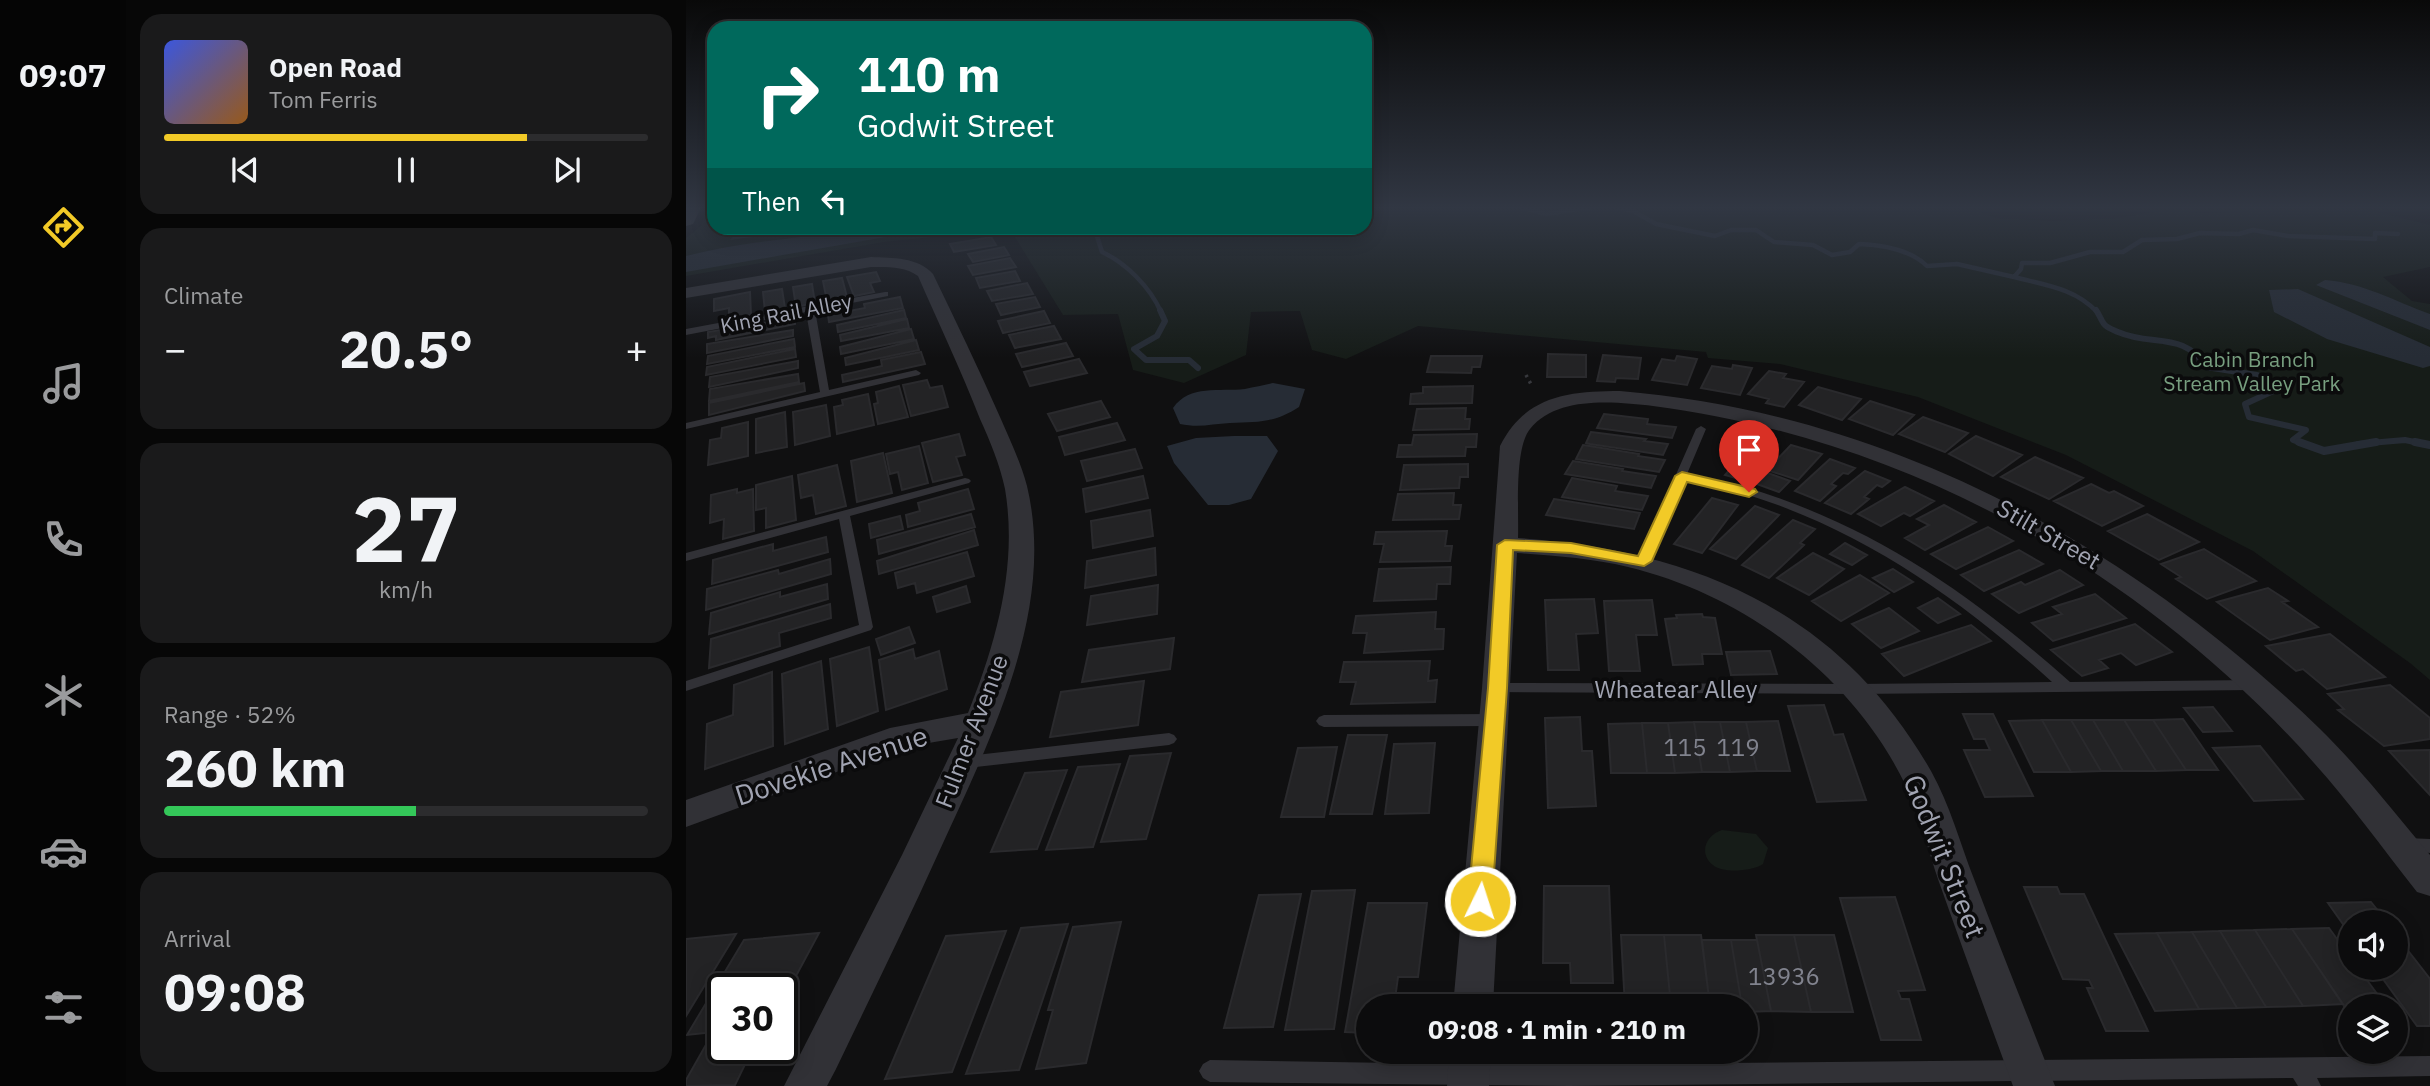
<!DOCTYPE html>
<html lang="en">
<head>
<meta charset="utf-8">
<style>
  body { margin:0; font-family:"IBM Plex Sans",sans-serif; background:#1a1a1b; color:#f1f3f6; height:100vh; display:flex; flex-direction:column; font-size:26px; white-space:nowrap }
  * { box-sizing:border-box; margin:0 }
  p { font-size:23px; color:#9a9b9d }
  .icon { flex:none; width:38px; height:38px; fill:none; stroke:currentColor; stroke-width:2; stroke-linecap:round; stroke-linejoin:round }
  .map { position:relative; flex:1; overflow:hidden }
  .side { display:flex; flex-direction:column; gap:14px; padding:14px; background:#070707; width:560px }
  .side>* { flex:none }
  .hud { position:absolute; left:21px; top:21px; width:665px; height:214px; border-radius:21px; box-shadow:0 4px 18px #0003,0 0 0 2px #2c2c2e; background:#00695c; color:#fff; overflow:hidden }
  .buttons { position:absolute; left:1652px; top:910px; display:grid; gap:14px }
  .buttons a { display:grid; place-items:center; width:70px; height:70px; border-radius:50%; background:#0c0c0d; box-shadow:0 4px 18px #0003,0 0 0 2px #2c2c2e; font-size:35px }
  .speed { position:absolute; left:21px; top:973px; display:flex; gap:14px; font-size:35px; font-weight:700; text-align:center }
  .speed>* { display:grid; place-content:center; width:91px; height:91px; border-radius:50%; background:#0c0c0d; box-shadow:0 4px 18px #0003,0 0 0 2px #2c2c2e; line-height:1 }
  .speed .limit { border:4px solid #111; border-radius:10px; background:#fff; color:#111 }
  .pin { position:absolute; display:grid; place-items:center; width:60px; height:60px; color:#fff; margin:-72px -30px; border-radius:50% 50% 50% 0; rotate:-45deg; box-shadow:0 0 7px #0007 }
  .pin .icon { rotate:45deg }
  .me { position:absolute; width:77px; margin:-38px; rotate:4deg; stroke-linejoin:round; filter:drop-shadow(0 0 5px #0008) }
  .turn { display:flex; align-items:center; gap:24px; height:147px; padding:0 35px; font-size:32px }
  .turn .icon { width:91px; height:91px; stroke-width:2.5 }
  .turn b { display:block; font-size:49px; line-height:60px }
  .then { display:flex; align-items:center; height:66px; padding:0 35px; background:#0003; gap:14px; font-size:26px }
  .big { font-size:52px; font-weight:700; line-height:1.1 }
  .side .card { flex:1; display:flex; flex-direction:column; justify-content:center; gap:10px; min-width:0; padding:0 24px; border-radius:21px; background:#1a1a1b }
  .side .dial { align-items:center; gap:0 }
  .dial b { font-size:91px; line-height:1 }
  .song { display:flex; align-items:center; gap:21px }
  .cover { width:84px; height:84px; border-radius:10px; background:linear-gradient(135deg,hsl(230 70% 55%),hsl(30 70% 35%)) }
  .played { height:7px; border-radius:4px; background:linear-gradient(90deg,#f2ca27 75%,#2c2c2e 75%) }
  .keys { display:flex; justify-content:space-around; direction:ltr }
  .heat { display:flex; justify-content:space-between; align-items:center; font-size:38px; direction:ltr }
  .charge { height:10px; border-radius:5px; background:linear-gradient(90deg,#34c759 52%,#2c2c2e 0) }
  .trip { position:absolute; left:670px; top:994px; width:402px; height:70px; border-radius:35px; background:#0c0c0d; box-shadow:0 4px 18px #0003,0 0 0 2px #2c2c2e; font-weight:700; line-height:70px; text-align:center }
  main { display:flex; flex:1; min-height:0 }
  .dock { display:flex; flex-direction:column; width:126px; justify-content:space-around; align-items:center; background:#050505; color:#9a9b9d }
  .dock .icon { width:49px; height:49px }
  .dock .current { color:#f2ca27 }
  .dock b { font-size:32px; color:#f1f3f6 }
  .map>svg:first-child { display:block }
</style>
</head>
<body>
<main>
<nav class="dock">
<b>09:07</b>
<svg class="icon current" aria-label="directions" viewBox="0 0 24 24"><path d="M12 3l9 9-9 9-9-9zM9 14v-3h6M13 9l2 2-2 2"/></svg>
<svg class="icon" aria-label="music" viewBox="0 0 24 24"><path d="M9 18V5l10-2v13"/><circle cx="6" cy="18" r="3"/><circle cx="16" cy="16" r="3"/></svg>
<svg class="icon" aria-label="phone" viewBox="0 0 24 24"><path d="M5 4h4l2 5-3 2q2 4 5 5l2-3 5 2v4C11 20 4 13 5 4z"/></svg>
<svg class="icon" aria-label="climate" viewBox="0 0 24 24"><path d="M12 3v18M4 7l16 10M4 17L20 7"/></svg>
<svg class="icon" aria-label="car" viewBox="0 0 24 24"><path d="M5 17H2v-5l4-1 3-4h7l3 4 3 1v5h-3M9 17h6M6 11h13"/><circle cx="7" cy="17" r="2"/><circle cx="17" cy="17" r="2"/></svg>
<svg class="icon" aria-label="filters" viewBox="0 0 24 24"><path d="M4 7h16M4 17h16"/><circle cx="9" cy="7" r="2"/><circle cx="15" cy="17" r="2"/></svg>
</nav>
<section class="side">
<div class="card">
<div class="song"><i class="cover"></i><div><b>Open Road</b><p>Tom Ferris</p></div></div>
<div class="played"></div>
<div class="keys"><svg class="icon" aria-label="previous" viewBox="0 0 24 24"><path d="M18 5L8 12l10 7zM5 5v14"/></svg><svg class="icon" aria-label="pause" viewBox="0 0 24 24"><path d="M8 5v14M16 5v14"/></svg><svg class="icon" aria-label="next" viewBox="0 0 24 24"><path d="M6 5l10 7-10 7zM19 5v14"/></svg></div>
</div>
<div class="card"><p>Climate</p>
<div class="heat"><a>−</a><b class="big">20.5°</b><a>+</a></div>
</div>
<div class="card dial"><b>27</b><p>km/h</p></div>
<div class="card"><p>Range · 52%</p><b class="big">260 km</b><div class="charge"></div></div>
<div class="card"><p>Arrival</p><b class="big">09:08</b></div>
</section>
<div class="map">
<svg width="1744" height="1086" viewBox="0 0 1744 1086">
  <rect width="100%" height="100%" fill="#101011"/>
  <path fill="#161c18" d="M679,206H1276L1310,218L1366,221L1433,218L1475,211L1518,213L1631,211L1670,207L1744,225V267L1697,277L1726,301L1744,304V680L1724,663L1567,551L1380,455L1232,397L1094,364L1022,358L1020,352L732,326L660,359L626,350L614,311L565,312L560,355L498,383L447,370L432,314L377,315L324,229L198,242L0,276V238L15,226L20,210L28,209V228H679Z
    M1036,830L1070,834L1082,848L1077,864C1067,871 1037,874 1027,865C1012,853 1020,835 1036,830Z"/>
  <path fill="#262c35" d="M54,228H137L44,240Z
    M189,228H251L0,272V256C62,240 126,237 189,228Z
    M1639,280C1678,283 1708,301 1744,314V330L1630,285Z
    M1612,289L1744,347V366L1737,368L1641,339L1588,312L1583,290Z
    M587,383L619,389L613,407C588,423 573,422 544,423C526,424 513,428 494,424L487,408C504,384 533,392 559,389C568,387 578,385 587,383Z
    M548,436H581L592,451L565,499L543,505H522L488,463L481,446L510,438Z"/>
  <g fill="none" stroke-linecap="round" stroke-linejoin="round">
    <path stroke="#262c35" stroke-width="4.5" d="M831,206L860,214L911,206
      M926,206L947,211L970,224L1029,236L1045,230H1070L1088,242L1127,245L1146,255L1164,252L1173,244C1196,245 1224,249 1241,266L1271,264L1328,277L1335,269L1336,263H1364L1404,252H1437L1456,240L1491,239L1514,233L1553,234L1567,230L1602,236L1689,239V233L1712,234
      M404,228L410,233L416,252C440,263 464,287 475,312
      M1328,277C1358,285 1389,288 1411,312"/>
    <path stroke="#262c35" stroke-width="6" d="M474,310L479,321L471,336L448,349L460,360H503L512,368
      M1410,310C1413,314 1415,320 1418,324C1421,328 1428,330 1432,332C1466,347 1498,331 1520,367L1571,375L1596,387L1559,404L1563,417L1620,430L1607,440L1618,444
      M1672,444L1719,440L1738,444"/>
    <path stroke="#262c35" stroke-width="8" d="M1613,442L1638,451L1690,442
      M1729,442L1744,445"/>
  </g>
  <path fill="#232325" stroke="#2a2a2d" stroke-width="2" d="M305,237L310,245L268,252L264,244Z
    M318,247L323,255L287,262L282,254Z
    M324,258L330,267L287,275L282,266Z
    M329,271L334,281L294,288L290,278Z
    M190,272L194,281L184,283L188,292L168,296L161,277Z
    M156,278L161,297L141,301L137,281Z
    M341,283L347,294L306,301L301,291Z
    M126,284L129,303L110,307L107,287Z
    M96,289L99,308L79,312L77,292Z
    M64,292L65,315L43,319V308L28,311V299Z
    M214,297L217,308L143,322L142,315L179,308L178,304Z
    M349,297L354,307L315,315L310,304Z
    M218,310L220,318L152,332L151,325Z
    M358,311L364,323L317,333L312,321Z
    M109,318V324L30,340V336L22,338V332Z
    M221,319L223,328L155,341L154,335Z
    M368,326L375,339L329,348L323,335Z
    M225,329L228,339L155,354L154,347Z
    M107,330V336L21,353V344Z
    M108,339L109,347L21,364L22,356Z
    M230,340L233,350L160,365L159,358Z
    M380,343L387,356L336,367L330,354Z
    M109,349L110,357L20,375L21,367Z
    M235,352L239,364L157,382L156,375L196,366L195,360Z
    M862,354L900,355V377H861Z
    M917,355L955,358L952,379L930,378L929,382L911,381Z
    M745,356H796L794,367H786L785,373L741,372Z
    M991,356L1011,359L1001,385L966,380L976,359L989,361Z
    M393,359L401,373L344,386L338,372Z
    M112,361V368L23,387L24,377Z
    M1047,365L1066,368L1054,395L1015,388L1026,366L1046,369Z
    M1083,371L1100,374L1097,378L1118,382L1098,407L1080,403L1083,399L1062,394Z
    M112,374L113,382L23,401L24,389Z
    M241,380L244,388L256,386L262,407L225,416L217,385Z
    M118,383L119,391L23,415V403Z
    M213,386L222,417L192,424L188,404L192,403L190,392Z
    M787,386L786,403L724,404L725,394L737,393V387Z
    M1132,387L1175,399L1156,420L1113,405Z
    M182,394L188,425L151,434L148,407L157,405L156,400Z
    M415,401L424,417L371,431L362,414Z
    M1184,401L1228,415L1207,435L1163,419Z
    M140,405L144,436L109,445L107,412Z
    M780,408L779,419H784L783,429L727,430L731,409Z
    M99,412L101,447L70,453V419Z
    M918,414L962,419L961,424L990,427L986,438L911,428Z
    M1237,417L1282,433L1259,452L1213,434Z
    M62,422V456L22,465L24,440L35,438L36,428Z
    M431,423L439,440L379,455L373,437Z
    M905,432L960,439L958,441L982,444L977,455L904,444L900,443Z
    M273,434L279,455L270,457L276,475L247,482L236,443Z
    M791,434L790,447H780L779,456L711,457L713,445H726L728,435Z
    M1290,436L1336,455L1307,476L1263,454Z
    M1060,437L1090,445L1071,469L1040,460Z
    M897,445L953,454L952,456L979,460L973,472L890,459Z
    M1105,445L1136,454L1112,480L1081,470Z
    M233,446L242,483L216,490L212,472L204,474L200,454Z
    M449,449L456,468L401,481L395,461Z
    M197,453L206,493L171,502L165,461Z
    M1349,457L1397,478L1363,499L1315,477Z
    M1144,459L1169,468L1162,474L1157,473L1145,484L1150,486L1134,501L1109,491Z
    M887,461L937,469L936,471L970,476L965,488L879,474Z
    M782,464V477H774L773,488L714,490L718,465Z
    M1049,464L1070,471L1061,481L1039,475Z
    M151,465L160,506L130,514L127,495L115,498L112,475Z
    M1179,471L1204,481L1196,487L1191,485L1178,497L1183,499L1165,514L1139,503Z
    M1082,473L1104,481L1093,492L1071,484Z
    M106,476L110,520L80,528V508L70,510V485Z
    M457,476L462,498L400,512L397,489Z
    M886,478L931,486L929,491L962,496L956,510L876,497Z
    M1405,484L1423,493L1428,491L1457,506L1416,526L1368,501Z
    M1219,487L1248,501L1224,516L1218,513L1195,526L1172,514Z
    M51,489V493L67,489L68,531L37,539L38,519L24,523L25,495Z
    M282,489L288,509L222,527L220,515L234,511L232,503Z
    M768,493L767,505H775L773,519L707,520L712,494Z
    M1026,498L1052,505L1016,553L988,544Z
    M868,499L954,513L948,529L860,515Z
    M1258,505L1290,522L1239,550L1219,538L1243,525L1231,519Z
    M1069,506L1093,515L1050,559L1024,549Z
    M464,510L467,536L407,548L405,521Z
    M285,514L289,527L193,554L191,540Z
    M1461,514L1513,542L1473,560L1422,531Z
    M214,516L217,529L185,538L183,524Z
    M1107,520L1129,529L1114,543L1118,545L1083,578L1056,565Z
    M1302,527L1327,541L1270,569L1245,554Z
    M288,530L292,545L193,574L191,561Z
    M761,531L759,546H766L764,561L694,562L698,544H688L690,532Z
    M140,537L142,552L26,584L27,560L87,544V551Z
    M1159,543L1181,555L1166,565L1144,554Z
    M469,548L470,575L399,588L401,561Z
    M1518,549L1570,581L1521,599L1490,579L1495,577L1475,564Z
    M1333,550L1357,564L1298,591L1275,575Z
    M281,552L288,576L231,593L229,583L212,588L209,573Z
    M1127,553L1158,569L1123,595L1091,578Z
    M144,559L145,574L20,610L21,589L92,570L93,574Z
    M765,567L764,584H751L750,599L688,601L693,569Z
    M1207,569L1227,582L1208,592L1187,578Z
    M1374,570L1397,585L1333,613L1306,594L1335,582L1339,585Z
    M1174,575L1203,593L1155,621L1126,601Z
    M141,584L142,599L23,634L25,613L94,592V597Z
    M472,585L471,614L401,625L405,596Z
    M280,586L284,602L251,612L247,597Z
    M1582,588L1602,601L1596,602L1632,627L1584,640L1531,602Z
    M1409,594L1440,618L1367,641L1346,623L1376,614L1367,607Z
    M1252,598L1274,614L1252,623L1232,608Z
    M908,599L912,633L890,634L893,670H862L859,600Z
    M966,600L971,635H950L954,671H923L918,601Z
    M144,604L145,618L93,633L94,646L23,668L25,639Z
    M1203,608L1233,631L1195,648L1166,624Z
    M750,612L749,629H758L757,649L678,653L681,633H667L670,616Z
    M1016,614L1017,617L1029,618L1036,654H1016L1017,664L987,665L979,619L991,618L990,615Z
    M1449,624L1486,652L1450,665L1435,653L1413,660L1422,668L1396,676L1365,650Z
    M1285,625L1305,641L1218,676L1196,654Z
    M223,627L229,643L195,655L190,639Z
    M1644,634L1699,677L1641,689L1617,669L1610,671L1580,646Z
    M488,638L484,669L396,682L403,650Z
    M183,647L192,711L151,726L144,659Z
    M227,649L229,659L253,651L261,689L200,710L193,660Z
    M1084,651L1091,674L1045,675L1040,652Z
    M135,661L142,729L99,744L96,674Z
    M744,661L742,681L751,680L749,702L665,704L670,682H654L658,662Z
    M86,672L87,746L19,769L21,724L47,715L48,685Z
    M458,681L452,725L364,737L375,692Z
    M1704,685L1744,718V739L1698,746L1652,710L1658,709L1642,694Z
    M1138,705L1148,735L1157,734L1180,800L1131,802L1102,706Z
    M1527,707L1546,731L1517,732L1498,708Z
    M1277,714H1307L1347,796L1299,797L1278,750H1304L1299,739H1288Z
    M894,717L896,751H906L910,806L862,808L859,718Z
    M1497,719L1532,770H1500L1467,720Z
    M1356,720L1385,772H1348L1323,721Z
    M1356,720H1385L1415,771L1385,772Z
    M1385,720H1407L1437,771H1415Z
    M1407,720H1438L1470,771H1437Z
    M1438,720H1467L1500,770L1470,771Z
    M1092,721L1104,771H1071L1060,722Z
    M1008,722L1016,772L989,773L982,723Z
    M1008,722H1034L1044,772H1016Z
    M1034,722H1060L1071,771L1044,772Z
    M956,723L961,773H925L922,724Z
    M956,723H982L989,773H961Z
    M662,735H701L686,814H644Z
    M749,743L743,813L699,814L708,744Z
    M1574,746L1617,799L1568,801L1527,748Z
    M651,747L638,817H595L612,748Z
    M1744,750V795L1703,751Z
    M485,753L460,839L415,842L444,756Z
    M434,764L407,847L360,850L392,767Z
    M381,770L351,849L305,852L339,773Z
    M858,886H923L927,983H885L884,963H857Z
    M1338,887H1371L1374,894H1398L1462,1031H1420L1401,988H1407L1403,980L1377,979Z
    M669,890L648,1029L599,1030L626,891Z
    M615,894L587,1027L538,1028L573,895Z
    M1209,897L1239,990L1212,991L1215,999H1223L1235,1040H1195L1154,898Z
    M1685,902L1701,922H1664V934L1642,903Z
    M682,903H741L732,977H712L708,1006H682V1033L659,1032Z
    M435,922L400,1063L350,1069L367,1010H362L387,927Z
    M382,924L333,1070L280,1074L335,928Z
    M1643,928L1664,957V968H1672L1700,1006H1664V1015L1606,929Z
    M1606,929L1657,1004L1617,1006L1569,930Z
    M1569,930L1617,1006L1580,1007L1534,931Z
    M320,931L266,1072L199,1079L260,936Z
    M1534,931L1580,1007L1551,1008L1506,932Z
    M1506,932L1551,1008L1513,1009L1471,933Z
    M133,933L96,1002V989H37V1031L1,1035L58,940Z
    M1471,933L1513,1009L1469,1011L1429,934Z
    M50,934L0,1016V939Z
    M935,935H978L985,1006H939Z
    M978,935H1015L1024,1006H985Z
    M1070,935H1108L1125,1012L1085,1011Z
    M1108,935H1148L1167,1012H1125Z
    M1016,940H1045L1056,1006H1024Z
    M1045,940H1071L1085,1011L1060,1012V1006H1056Z
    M1710,945L1720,948L1744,979V1026H1731L1689,968H1710Z
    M875,995H920L921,1006H875Z
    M37,1041V1048H67L49,1085L0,1086V1080L21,1043Z"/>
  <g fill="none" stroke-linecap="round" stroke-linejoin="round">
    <path stroke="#37383d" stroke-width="2.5" stroke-dasharray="2 3.5" stroke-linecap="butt" d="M1362,206H1389"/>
    <path stroke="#37383d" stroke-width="3.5" stroke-dasharray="2.5 4.5" stroke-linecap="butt" d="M840,375L846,386"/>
    <path fill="#313136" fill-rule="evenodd" d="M199,292H202V296L129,310L143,390L230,370L235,373L233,375L0,429V423L134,392L120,312L0,335V329Z
      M1015,426L1020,429L1001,474C1024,479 1047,483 1069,490C1194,530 1287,596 1384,682L1567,680L1572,681L1574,685L1572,689L1567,690L1169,694L806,692L804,688L806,684L811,683L1169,684L1366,682C1275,599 1175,529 1056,493C1037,487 1018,484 999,480L964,561L958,565L954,564L952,561L1010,429Z
      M279,478L283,479L285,481L283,483L164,516L187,627L185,630L0,691V681L173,625L153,519L0,561V553Z
      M807,714L812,716L815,720L812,724L807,726L638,727L633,725L630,721L633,717L638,715Z
      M483,733L488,735L491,739L488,743L483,745L281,768L275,766L273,762L275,758L281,756Z
      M1720,838L1744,839V853L1714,850L1711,845L1714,840Z
      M1744,1056V1076L1631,1078L1635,1086H1612L1607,1078L883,1086L524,1082L517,1078L513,1071L517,1064L524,1060L831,1065Z"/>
    <path fill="#313136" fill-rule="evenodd" d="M185,257C206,258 232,257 247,274C270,322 293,369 314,417C324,440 335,463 341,486C371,612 302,744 252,854C219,927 184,998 150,1069L141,1086H98L216,855L272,738L219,747L0,827V800L204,728L282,713C310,643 332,566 319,489C314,465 304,441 294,419C275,370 253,324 232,276C218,266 202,267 185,267L0,298V288Z
      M934,391C1201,413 1443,544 1633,728C1673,767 1708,812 1744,855V896L1731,892C1697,849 1665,804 1628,763C1583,712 1531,664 1477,622C1330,507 1153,430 967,406C930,402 871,395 844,429C828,449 833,511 832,538C1008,550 1154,611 1245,771C1264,805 1274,843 1288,879C1314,948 1342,1017 1369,1086H1327C1302,1018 1277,950 1253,882C1242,850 1234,817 1220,786C1167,676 1059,595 942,567C905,558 868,556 831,553L807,1006H767L796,688L814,446C839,396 882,391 934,391Z
      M763,1052H805L803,1086H761Z"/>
    <path fill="#3f4046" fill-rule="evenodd" d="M0,206H16L7,224L0,226Z"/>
  </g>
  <linearGradient id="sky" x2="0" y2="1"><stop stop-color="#090909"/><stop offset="0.58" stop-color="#313743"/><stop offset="1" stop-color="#313743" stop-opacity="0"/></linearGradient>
  <rect width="1744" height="358" fill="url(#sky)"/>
  <path fill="#f2ca27" stroke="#9d8319" stroke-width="2" d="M996,472L1069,489L1071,492L1063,497L1001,482L966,561L958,566L885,553L827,550L821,688L806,901L803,908L794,911L786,908L782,901L802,688L811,545L819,540L885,543L952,556L989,476Z"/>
  <g text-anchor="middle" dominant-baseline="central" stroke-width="7" stroke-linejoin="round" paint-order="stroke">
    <g font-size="21" fill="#a1a4b2" stroke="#0b0b0c">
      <text transform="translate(100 313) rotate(-11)">King Rail Alley</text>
    </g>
    <g font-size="21" fill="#779e7f" stroke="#0b0b0c">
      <text x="1566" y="359">Cabin Branch<tspan x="1566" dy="24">Stream Valley Park</tspan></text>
    </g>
    <g font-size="24" fill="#a1a4b2" stroke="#0b0b0c">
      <text transform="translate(1363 534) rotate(30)">Stilt Street</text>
      <text x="990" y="689">Wheatear Alley</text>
      <text transform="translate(285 731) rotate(-69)">Fulmer Avenue</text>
    </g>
    <g font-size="24" fill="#81838e">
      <text x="999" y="747">115</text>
      <text x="1052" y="747">119</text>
      <text x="1098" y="976">13936</text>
    </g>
    <g font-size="28" fill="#a1a4b2" stroke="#0b0b0c">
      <text transform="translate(145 765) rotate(-18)">Dovekie Avenue</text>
      <text transform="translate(1259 856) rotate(68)">Godwit Street</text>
    </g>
  </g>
</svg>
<div class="buttons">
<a><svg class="icon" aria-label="sound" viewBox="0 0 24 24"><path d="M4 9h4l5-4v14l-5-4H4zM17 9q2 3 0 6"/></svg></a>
<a><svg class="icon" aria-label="layers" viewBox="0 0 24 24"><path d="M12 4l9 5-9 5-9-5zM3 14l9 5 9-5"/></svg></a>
</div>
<div class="speed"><div class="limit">30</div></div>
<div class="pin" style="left:1063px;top:492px;background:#d93025"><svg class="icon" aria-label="arrive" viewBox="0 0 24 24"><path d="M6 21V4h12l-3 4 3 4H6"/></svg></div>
<svg class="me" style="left:794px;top:901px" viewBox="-20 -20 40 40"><circle r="17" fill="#f2ca27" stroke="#fff" stroke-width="3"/><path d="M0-11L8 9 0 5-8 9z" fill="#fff"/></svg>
<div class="trip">09:08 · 1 min · 210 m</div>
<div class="hud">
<div class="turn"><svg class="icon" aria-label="right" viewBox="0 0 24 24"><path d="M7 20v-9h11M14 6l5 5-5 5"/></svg><div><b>110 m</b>Godwit Street</div></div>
<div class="then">Then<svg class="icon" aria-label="left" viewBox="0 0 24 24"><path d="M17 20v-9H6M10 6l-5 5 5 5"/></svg></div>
</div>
</div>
</main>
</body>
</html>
